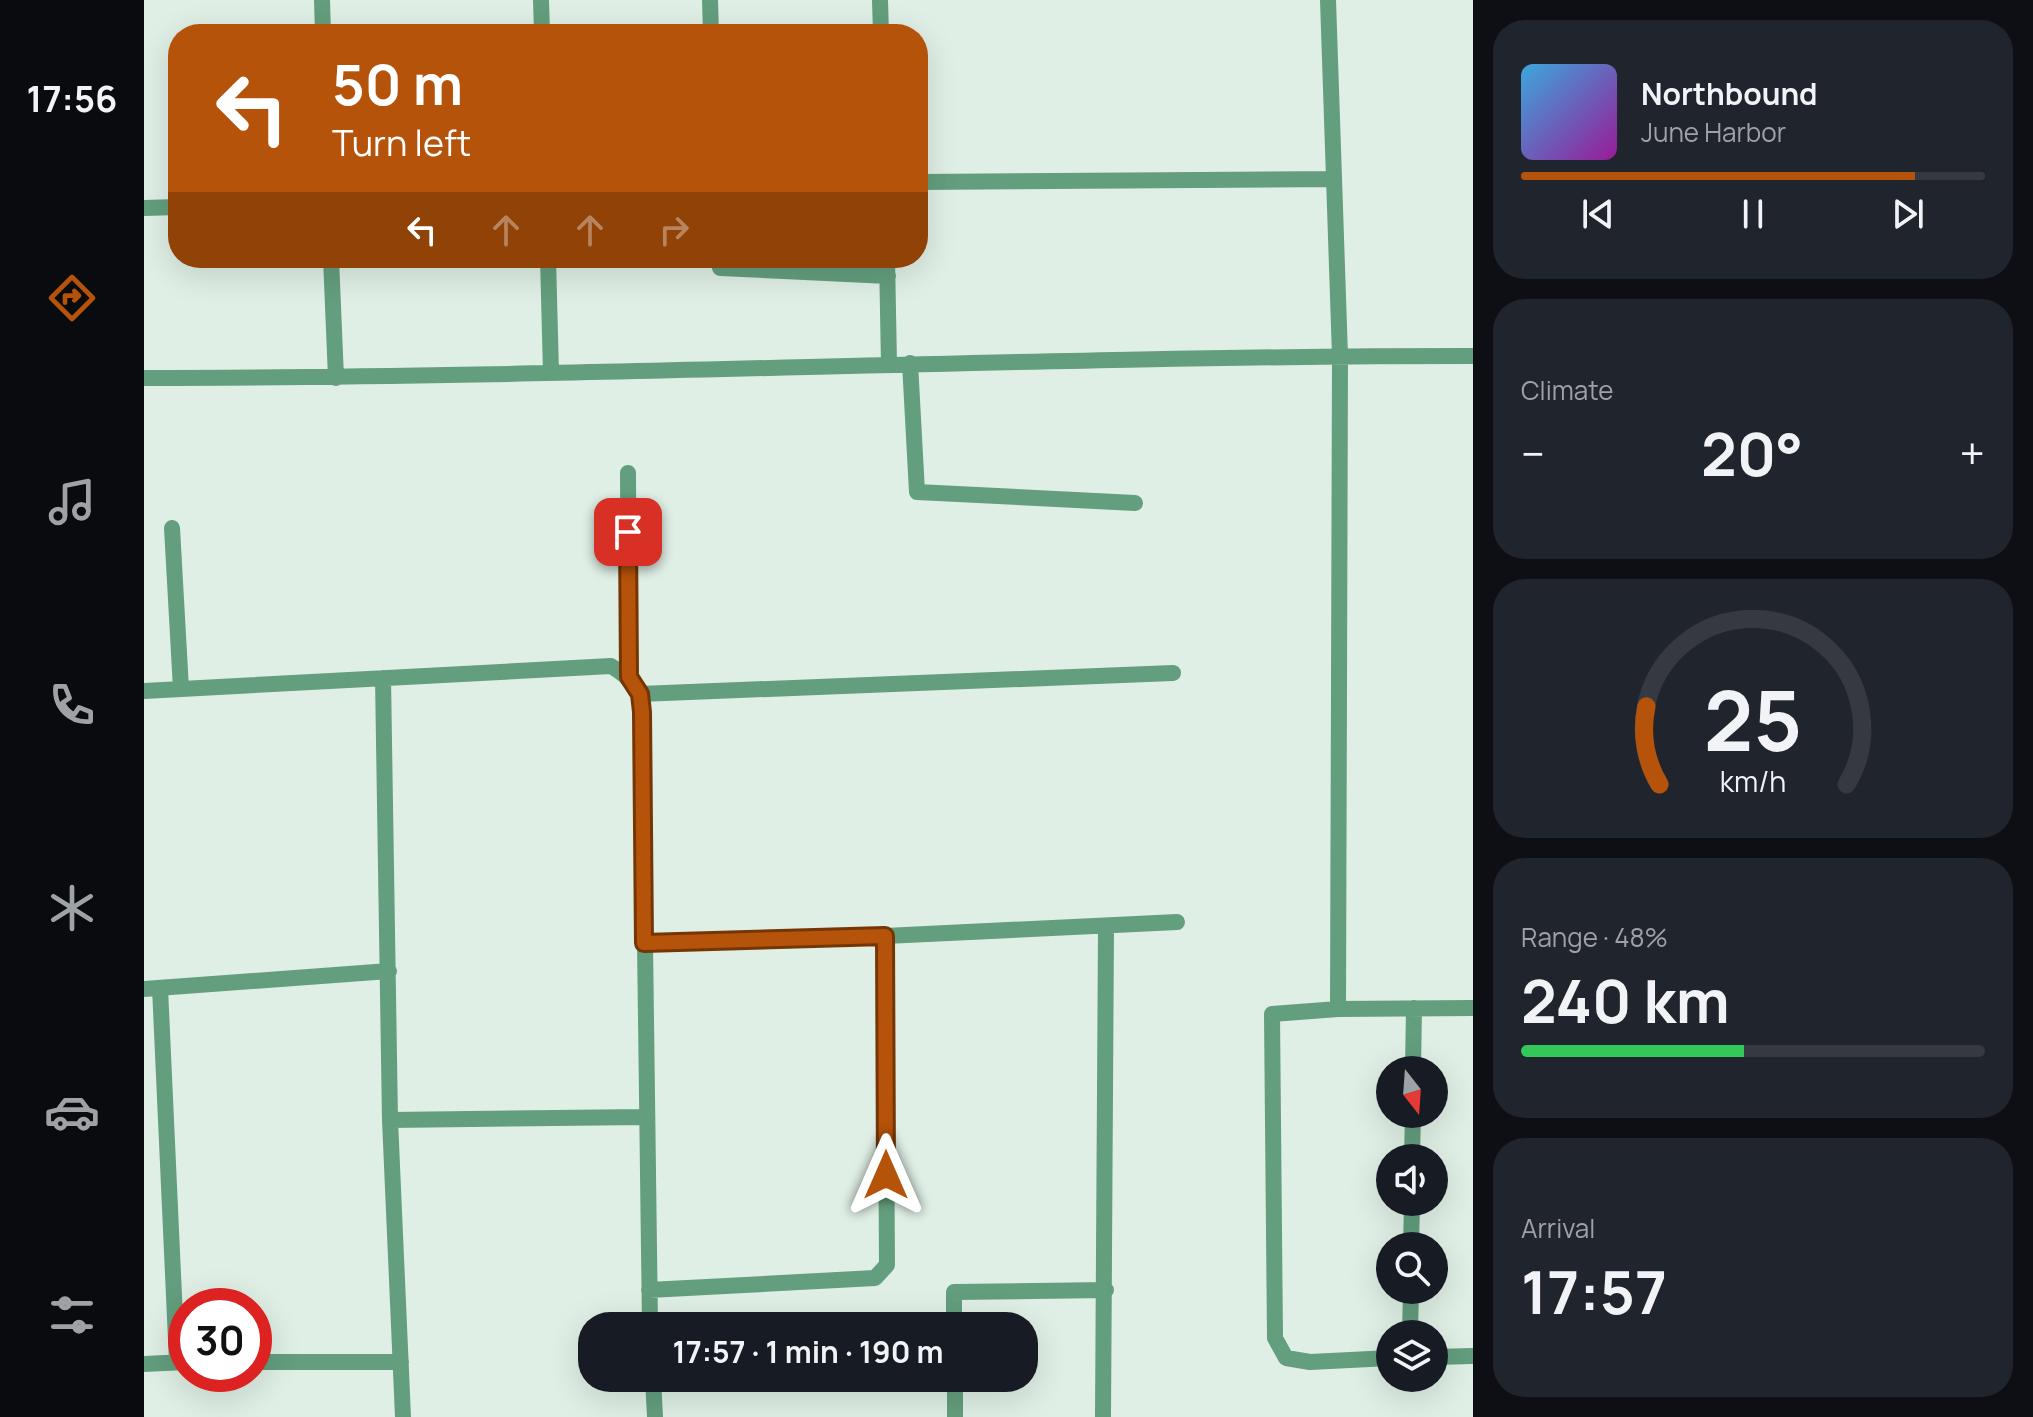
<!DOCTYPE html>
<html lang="en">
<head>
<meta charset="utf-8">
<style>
  body { margin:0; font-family:Manrope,sans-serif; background:#20242c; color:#f1f3f6; height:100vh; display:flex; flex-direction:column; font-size:30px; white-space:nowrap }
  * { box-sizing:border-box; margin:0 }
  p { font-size:26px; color:#9ea1a6 }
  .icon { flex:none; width:44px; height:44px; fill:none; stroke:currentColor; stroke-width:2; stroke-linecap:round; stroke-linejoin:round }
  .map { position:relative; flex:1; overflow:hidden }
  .details { display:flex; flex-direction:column; gap:20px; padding:20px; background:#0d0f14; width:560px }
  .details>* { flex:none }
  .top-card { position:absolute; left:24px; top:24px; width:760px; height:244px; border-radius:32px; box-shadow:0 8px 32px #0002; background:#b45309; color:#fff; overflow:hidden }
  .needle { width:52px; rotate:163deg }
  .controls { position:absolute; left:1232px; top:1056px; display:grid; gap:16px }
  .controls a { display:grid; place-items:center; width:72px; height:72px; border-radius:50%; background:#171b24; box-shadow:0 8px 32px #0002; font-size:40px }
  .speed { position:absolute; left:24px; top:1288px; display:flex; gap:16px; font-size:40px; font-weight:700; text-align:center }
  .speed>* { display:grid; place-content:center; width:104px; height:104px; border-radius:50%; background:#171b24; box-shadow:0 8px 32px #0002; line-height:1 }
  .speed .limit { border:12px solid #d22; background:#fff; color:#111 }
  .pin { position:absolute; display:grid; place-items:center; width:68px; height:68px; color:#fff; margin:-34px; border-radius:16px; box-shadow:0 4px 12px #0006 }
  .me { position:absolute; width:88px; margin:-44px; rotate:0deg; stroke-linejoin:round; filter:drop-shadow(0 0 6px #0008) }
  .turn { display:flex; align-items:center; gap:28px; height:168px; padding:0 32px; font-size:36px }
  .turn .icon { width:104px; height:104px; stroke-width:2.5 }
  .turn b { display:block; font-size:56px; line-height:68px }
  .lanes { display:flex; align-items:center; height:76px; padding:0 32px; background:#0003; justify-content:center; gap:40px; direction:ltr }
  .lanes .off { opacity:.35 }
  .big { font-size:60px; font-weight:700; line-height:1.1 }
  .details .tile { flex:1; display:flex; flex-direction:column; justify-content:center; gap:12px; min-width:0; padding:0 28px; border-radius:32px; background:#20242c }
  .details .dial { align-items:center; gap:0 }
  .dial svg { height:208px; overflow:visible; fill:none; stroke:#363941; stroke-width:7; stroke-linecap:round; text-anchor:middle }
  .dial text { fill:#f1f3f6; stroke:none }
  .song { display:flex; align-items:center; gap:24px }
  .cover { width:96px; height:96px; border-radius:12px; background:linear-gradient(135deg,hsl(200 70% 55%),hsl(300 70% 35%)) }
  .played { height:8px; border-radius:4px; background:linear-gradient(90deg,#b45309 85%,#363941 85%) }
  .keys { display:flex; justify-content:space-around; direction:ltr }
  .heat { display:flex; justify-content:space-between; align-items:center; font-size:44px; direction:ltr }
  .charge { height:12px; border-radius:6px; background:linear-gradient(90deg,#34c759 48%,#363941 0) }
  .trip { position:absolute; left:434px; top:1312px; width:460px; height:80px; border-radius:32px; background:#171b24; box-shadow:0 8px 32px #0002; font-weight:700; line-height:80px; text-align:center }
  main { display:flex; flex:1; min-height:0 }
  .tab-bar { display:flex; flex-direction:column; width:144px; justify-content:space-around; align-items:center; background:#090b0e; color:#9ea1a6 }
  .tab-bar .icon { width:56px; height:56px }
  .tab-bar .on { color:#b45309 }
  .tab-bar b { font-size:36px; color:#f1f3f6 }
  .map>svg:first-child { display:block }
</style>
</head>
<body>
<main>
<nav class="tab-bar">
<b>17:56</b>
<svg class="icon on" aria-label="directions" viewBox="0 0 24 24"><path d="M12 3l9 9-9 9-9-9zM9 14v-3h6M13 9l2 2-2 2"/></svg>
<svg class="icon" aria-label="music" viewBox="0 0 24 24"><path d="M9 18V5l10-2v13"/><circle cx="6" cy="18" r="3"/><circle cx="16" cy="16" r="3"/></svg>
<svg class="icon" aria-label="phone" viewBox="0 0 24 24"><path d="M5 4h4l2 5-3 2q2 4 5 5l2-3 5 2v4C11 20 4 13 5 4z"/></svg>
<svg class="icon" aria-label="climate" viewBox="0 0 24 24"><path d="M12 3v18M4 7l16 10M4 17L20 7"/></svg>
<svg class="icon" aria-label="car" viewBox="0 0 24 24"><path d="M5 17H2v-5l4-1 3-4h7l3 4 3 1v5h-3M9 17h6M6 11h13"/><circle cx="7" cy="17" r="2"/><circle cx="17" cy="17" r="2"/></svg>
<svg class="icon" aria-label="filters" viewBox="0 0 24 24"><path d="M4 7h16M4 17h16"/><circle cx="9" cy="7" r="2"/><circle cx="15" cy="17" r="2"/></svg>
</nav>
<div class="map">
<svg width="1329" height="1417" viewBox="0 0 1329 1417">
  <rect width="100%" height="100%" fill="#dfefe5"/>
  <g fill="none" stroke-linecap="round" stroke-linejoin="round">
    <path stroke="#639e7e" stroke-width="16" d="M178,0L179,34
      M397,0L398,34
      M566,0L567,34
      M736,0L737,34
      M1184,0L1196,356L1194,1009
      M774,182L1190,179
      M0,208L34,207
      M187,258L192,378
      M404,258L407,373
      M575,258L576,268L744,276
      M743,258L745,364
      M766,363L773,492L991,503
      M0,378C443,378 886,356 1329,356
      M484,473L485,677
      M28,528L37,689
      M239,678L246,1120L259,1417
      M0,691L467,666C487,678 495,688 498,712L506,1326
      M496,694L1029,673
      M741,936L1033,922
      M500,943L741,936L743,1265L731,1278L505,1290
      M16,988L33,1362
      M0,989L245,971
      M1269,1070L1270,1008
      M246,1120L501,1117
      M1268,1158L1269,1114
      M1267,1246L1268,1202
      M810,1326V1292L962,1290
      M1266,1334L1267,1290
      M1290,1357L1329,1356
      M1246,1358L1166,1362L1142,1358L1131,1338L1128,1014L1194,1009L1329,1008
      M110,1362H257
      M0,1364L42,1362
      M509,1378L511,1417
      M811,1378V1417
      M959,1417L962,928"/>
  </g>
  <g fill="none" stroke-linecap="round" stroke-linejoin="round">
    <g stroke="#753606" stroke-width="20">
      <path id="route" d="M484,532L485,677L496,694L498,712L500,943L741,936L742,1175"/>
    </g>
    <use href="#route" stroke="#b45309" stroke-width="14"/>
  </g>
</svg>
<div class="controls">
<a><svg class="needle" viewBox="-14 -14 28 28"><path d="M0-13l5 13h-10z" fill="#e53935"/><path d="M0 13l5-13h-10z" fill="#9ea1a6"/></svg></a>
<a><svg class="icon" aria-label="sound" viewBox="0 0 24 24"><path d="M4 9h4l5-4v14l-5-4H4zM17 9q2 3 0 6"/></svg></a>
<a><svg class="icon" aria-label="search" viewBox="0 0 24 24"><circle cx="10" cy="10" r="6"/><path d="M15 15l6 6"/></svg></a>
<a><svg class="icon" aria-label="layers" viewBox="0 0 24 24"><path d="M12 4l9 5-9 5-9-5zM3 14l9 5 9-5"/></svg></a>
</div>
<div class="speed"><div class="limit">30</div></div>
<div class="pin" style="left:484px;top:532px;background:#d93025"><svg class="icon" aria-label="arrive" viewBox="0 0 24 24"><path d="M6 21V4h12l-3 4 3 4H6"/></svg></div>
<svg class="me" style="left:742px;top:1175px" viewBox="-20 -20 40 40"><path d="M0-17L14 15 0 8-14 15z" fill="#b45309" stroke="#fff" stroke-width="4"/></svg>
<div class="trip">17:57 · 1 min · 190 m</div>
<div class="top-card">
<div class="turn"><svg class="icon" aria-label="left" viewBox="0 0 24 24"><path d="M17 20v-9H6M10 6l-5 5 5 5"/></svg><div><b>50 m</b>Turn left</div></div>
<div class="lanes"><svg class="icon" aria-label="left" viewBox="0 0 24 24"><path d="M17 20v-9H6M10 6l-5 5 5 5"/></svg><svg class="icon off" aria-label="ahead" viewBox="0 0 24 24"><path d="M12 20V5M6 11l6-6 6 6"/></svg><svg class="icon off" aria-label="ahead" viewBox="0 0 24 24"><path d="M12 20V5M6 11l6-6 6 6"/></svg><svg class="icon off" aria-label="right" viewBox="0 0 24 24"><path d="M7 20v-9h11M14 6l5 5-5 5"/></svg></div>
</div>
</div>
<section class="details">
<div class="tile">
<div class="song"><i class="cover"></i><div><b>Northbound</b><p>June Harbor</p></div></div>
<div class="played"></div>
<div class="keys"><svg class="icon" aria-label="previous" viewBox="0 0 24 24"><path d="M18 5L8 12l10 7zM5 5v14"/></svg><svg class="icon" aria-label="pause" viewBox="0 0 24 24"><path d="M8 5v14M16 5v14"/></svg><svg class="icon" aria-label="next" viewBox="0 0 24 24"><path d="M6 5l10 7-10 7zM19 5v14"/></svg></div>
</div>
<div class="tile"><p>Climate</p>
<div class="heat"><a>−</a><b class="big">20°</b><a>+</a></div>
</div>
<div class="tile dial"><svg viewBox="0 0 100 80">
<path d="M14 69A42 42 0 1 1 86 69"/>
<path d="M14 69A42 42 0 0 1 9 39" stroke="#b45309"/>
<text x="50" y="56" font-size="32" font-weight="700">25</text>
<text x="50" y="72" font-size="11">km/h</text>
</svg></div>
<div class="tile"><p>Range · 48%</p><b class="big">240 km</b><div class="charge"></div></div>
<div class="tile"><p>Arrival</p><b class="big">17:57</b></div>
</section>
</main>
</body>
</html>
